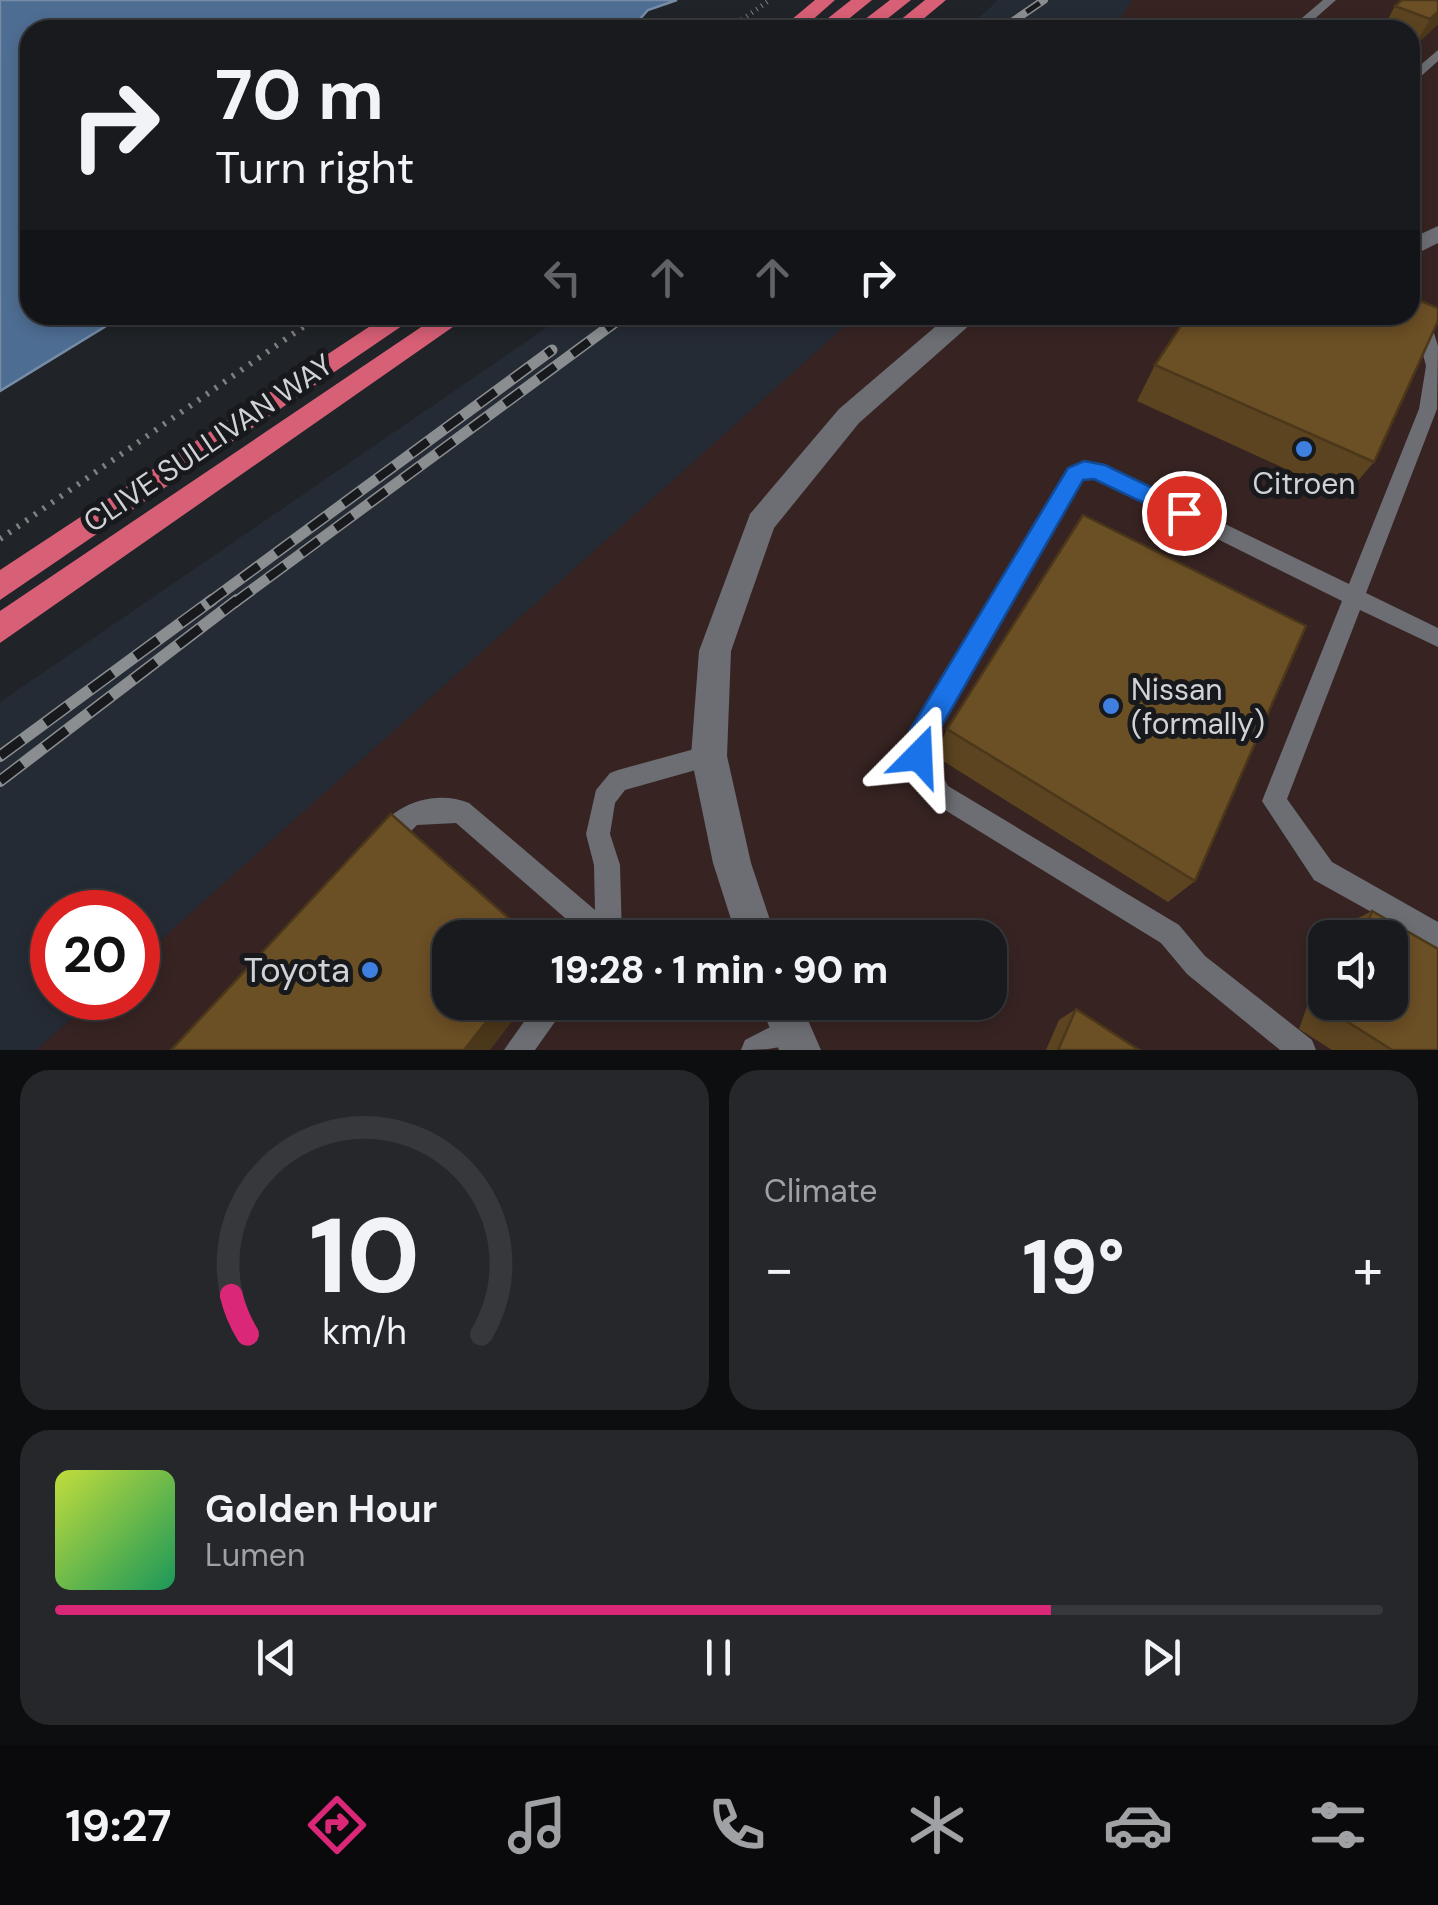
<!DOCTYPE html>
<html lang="en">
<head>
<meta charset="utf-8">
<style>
  body { margin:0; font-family:"DM Sans",sans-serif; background:#25272a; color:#f1f3f6; height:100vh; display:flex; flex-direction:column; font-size:38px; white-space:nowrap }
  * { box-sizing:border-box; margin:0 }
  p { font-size:32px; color:#9fa1a4 }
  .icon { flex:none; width:55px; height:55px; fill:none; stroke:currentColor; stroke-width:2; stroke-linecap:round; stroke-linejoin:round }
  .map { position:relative; height:1050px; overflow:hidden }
  .side { display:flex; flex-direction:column; gap:20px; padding:20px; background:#0d0e10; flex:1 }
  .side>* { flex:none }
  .banner { position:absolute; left:20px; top:20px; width:1400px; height:305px; border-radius:30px; box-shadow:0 5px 15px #0003,0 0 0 2px #36383b; background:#181a1d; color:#f1f3f6; overflow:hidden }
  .fabs { position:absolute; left:1308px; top:920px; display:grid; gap:20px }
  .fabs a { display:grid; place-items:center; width:100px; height:100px; border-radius:20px; background:#181a1d; box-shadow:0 5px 15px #0003,0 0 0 2px #36383b; font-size:50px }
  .speed { position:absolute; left:30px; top:890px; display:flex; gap:20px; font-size:50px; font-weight:700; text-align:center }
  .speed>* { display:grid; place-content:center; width:130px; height:130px; border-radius:50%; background:#181a1d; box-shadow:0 5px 15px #0003,0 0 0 2px #36383b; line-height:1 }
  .speed .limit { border:15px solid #d22; background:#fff; color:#111 }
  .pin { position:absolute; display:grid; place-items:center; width:85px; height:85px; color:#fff; margin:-42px; border:5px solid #fff; border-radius:50%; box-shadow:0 2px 10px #0007 }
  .me { position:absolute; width:110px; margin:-55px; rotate:21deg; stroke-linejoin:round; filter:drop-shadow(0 0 8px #0008) }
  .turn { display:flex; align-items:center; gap:35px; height:210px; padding:0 30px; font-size:45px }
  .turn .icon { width:130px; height:130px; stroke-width:2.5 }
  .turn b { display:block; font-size:70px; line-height:85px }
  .lanes { display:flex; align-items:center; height:95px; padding:0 30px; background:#0003; justify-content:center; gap:50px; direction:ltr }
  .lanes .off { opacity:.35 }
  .big { font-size:75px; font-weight:800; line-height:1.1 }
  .side .tile { flex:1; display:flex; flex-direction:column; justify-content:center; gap:15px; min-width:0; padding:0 35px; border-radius:30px; background:#25272a }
  .side .dial { align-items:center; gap:0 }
  .dial svg { height:260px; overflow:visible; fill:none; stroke:#36383b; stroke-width:7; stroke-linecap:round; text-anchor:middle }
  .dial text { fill:#f1f3f6; stroke:none }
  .song { display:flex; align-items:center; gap:30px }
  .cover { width:120px; height:120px; border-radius:15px; background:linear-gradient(135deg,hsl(70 70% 55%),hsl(150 70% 35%)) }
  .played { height:10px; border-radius:5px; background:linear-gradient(90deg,#db2777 75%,#36383b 75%) }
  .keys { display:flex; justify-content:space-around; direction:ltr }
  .heat { display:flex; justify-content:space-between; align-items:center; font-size:55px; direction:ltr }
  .side .tiles { flex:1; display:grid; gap:20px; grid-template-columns:1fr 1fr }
  .tile:last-child { grid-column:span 2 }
  .trip { position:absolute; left:432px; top:920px; width:575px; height:100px; border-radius:30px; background:#181a1d; box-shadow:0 5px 15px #0003,0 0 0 2px #36383b; font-weight:800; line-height:100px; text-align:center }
  .dock { display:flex; height:160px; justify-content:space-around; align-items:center; background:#0a0a0c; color:#9fa1a4 }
  .dock .icon { width:70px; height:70px }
  .dock .selected { color:#db2777 }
  .dock b { font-size:45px; color:#f1f3f6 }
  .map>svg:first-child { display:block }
</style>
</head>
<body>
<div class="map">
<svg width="1438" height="1050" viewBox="0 0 1438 1050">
  <rect width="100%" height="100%" fill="#202327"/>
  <path fill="#372422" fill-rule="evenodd" d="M1132,0H1438V1050H36L95,998H138V960L857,315H1410V30H1114ZM450,938H990V1002H450ZM1325,938H1390V1002H1325Z"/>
  <path fill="#252b34" d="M998,0H1132L1114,30H966Z
    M565,315H857L138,960V912H52V998H95L36,1050H0V702Z"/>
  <path fill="#4e6d92" stroke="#758ba6" stroke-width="2.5" d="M0,0H677L648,10L630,30H30V315H124L0,391Z"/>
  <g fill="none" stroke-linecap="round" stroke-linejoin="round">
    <path stroke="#7e8084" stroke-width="5" stroke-dasharray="1 5" stroke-linecap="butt" d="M727,30L770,0"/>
    <path stroke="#7e8084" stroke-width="6" stroke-dasharray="2.5 8" stroke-linecap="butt" d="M0,539L320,315"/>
    <path fill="#6c6e73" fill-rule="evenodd" d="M1323,0H1336L1302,30H1288Z
      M1438,50V61L1410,86V74Z
      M1422,314L1430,320L1438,346L1437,409L1366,593L1438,628V647L1360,610L1287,799L1332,862L1438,922V949L1314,880L1262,801L1342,601L1095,478L1082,479L931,741V754L948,786L1179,925L1205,956L1312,1040L1316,1050H1280L1187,974L1161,943L932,802L907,756L908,739L1068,469C1081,461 1091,461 1105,466L1349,584L1419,409L1426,366L1414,320Z
      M709,745L717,748L721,756L717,764L625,790L615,803L610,834L620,865L622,938H588L456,823L417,825L392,851L383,854L374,851L371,842C386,806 433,788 469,803L595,910L594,865L586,834L596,790L610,773L618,770Z
      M538,1002H569L535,1050H504Z
      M788,1018L798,1022L802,1032C792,1050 763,1050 741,1050L745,1040Z"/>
    <path fill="#6c6e73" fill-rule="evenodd" d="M1438,226V243L1410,257V239Z
      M949,315H981L859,423L774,528L731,651L727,756L751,863L776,938H737L713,863L691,756L699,651L750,514L839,409Z
      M759,1002H800L821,1050H779Z"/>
    <path fill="#d75f76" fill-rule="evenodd" d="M815,0H835L801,30H779Z
      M851,0H872L835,30H813Z
      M890,0H911L873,30H851Z
      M925,0H946L910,30H888Z
      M387,315H418L0,600V570Z
      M439,315H470L0,643V611Z"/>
    <g stroke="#8b8e91" stroke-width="8">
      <path id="rail-far2" d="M1000,30L1044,0"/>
    </g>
    <g stroke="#8b8e91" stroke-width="11">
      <path id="rail-far1" d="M208,603L552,350
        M234,603L625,315"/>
    </g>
    <g stroke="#8b8e91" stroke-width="12">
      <path id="rail" d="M0,756L212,600
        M0,781L237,600"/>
    </g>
    <use href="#rail-far2" stroke="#17191d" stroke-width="5" stroke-dasharray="16" stroke-linecap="butt"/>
    <use href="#rail-far1" stroke="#17191d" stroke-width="8" stroke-dasharray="21" stroke-linecap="butt"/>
    <use href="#rail" stroke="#17191d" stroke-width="9" stroke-dasharray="28" stroke-linecap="butt"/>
  </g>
  <path fill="#5c4420" d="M1402,0L1438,24L1414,47L1410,45V30H1382L1395,6Z
    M1155,365L1374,462L1345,496L1137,401Z
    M947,729L1195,881L1168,902L935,756Z
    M1372,911L1438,949V1050H1332L1299,1029L1325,956V1002H1390V938H1332L1334,930Z
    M1076,1009L1139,1050H1046L1059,1020Z"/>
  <path fill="#4b371a" d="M1438,12V24L1414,47L1430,19Z
    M502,1002H527L490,1050H464Z"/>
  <path fill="#6b4f25" stroke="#4b371a" stroke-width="2.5" d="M1402,0H1438V12L1430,19L1395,6Z
    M1410,297L1438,308V321L1374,462L1155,365L1188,315H1410Z
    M1083,515L1306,626L1195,881L947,729Z
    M391,814L531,938H450V1002H502L464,1050H171Z
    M1372,911L1438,949V1050H1392L1337,1015L1342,1002H1390V938H1363Z
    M1076,1009L1139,1050H1058Z"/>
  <path fill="#1a73e8" stroke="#114b97" stroke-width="2.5" d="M1084,461L1105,465L1192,507L1196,513L1184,522L1094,479L1083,480L933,741L929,765L919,769L910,765L906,756L910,730L1068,468Z"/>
  <g fill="#3f7fe0" stroke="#17191d" stroke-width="4">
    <circle cx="1304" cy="449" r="10"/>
    <circle cx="1111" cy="706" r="10"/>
    <circle cx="370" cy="970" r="10"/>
  </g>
  <g text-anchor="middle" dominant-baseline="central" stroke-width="10" stroke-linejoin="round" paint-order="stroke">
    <g font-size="30" fill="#d0d2d5" stroke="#17191d">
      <text transform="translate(208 443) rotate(-34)">CLIVE SULLIVAN WAY</text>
    </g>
    <g font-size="30" fill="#d0d2d5" stroke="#17191d">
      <text x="1304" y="483">Citroen</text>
      <text x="1131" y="689" text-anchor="start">Nissan<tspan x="1131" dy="34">(formally)</tspan></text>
    </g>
    <g font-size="35" fill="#d0d2d5" stroke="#17191d" text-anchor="end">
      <text x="350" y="970">Toyota</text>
    </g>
  </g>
</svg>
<div class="fabs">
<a><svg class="icon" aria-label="sound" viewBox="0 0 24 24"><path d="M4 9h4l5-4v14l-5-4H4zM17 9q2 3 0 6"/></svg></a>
</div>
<div class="speed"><div class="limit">20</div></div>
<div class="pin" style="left:1184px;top:513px;background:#d93025"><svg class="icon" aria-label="arrive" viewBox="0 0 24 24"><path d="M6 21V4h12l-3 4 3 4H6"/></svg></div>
<svg class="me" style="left:919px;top:756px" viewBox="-20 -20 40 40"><path d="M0-17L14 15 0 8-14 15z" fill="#1a73e8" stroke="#fff" stroke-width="4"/></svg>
<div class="trip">19:28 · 1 min · 90 m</div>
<div class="banner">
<div class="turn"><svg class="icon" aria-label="right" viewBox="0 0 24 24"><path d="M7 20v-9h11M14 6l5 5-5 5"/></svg><div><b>70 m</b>Turn right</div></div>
<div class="lanes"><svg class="icon off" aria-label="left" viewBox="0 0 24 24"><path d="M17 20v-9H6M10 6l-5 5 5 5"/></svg><svg class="icon off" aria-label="ahead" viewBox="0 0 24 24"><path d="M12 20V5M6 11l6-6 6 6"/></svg><svg class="icon off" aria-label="ahead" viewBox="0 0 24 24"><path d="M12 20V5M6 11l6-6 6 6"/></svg><svg class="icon" aria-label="right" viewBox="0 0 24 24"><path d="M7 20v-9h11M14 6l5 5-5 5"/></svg></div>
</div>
</div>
<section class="side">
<div class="tiles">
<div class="tile dial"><svg viewBox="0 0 100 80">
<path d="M14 69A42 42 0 1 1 86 69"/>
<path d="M14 69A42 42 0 0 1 9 57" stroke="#db2777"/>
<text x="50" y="56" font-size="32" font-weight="700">10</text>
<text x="50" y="72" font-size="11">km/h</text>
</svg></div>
<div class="tile"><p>Climate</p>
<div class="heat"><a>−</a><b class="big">19°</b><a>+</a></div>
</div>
<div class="tile">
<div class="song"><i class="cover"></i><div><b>Golden Hour</b><p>Lumen</p></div></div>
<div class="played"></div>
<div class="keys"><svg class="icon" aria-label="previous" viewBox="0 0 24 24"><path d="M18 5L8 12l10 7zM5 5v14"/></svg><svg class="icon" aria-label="pause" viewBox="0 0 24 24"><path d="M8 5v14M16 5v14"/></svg><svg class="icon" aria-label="next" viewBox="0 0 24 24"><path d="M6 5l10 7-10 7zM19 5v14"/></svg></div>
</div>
</div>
</section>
<nav class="dock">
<b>19:27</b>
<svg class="icon selected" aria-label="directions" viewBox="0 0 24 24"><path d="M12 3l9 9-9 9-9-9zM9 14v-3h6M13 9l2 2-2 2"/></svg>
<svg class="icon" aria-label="music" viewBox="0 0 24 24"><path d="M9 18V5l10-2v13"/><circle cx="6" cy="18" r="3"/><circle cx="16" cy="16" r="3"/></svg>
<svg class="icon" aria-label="phone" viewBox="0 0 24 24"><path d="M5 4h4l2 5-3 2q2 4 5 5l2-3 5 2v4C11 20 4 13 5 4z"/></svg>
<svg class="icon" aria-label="climate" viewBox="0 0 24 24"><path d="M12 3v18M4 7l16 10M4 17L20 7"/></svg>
<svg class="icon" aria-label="car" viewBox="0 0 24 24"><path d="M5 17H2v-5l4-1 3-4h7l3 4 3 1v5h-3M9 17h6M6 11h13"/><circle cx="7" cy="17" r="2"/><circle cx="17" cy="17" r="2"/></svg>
<svg class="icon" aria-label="filters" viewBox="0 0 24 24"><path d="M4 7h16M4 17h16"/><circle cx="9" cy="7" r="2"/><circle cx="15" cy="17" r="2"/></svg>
</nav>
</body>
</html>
